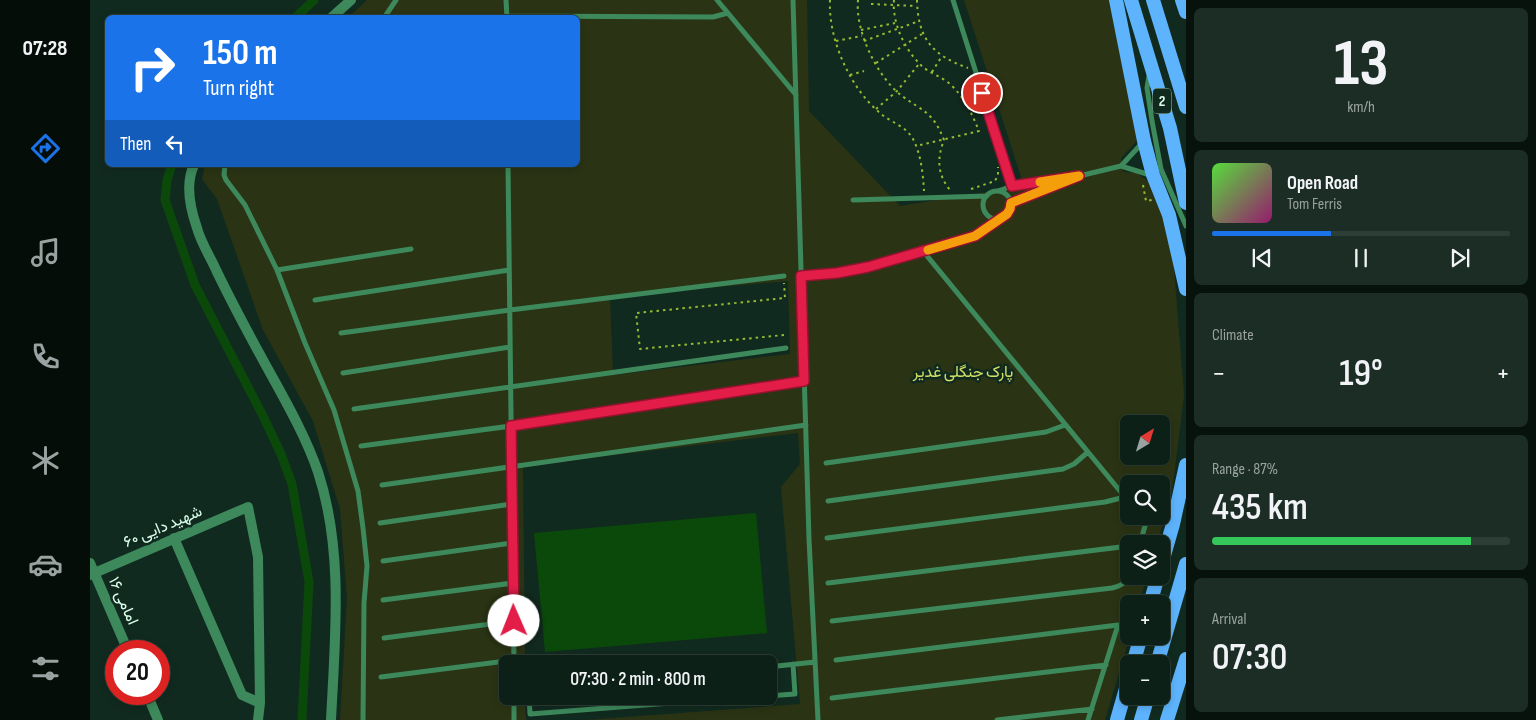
<!DOCTYPE html>
<html lang="en">
<head>
<meta charset="utf-8">
<style>
  body { margin:0; font-family:"Sofia Sans Condensed",Vazirmatn,sans-serif; background:#1b2d24; color:#f1f3f6; height:100vh; display:flex; flex-direction:column; font-size:19px; white-space:nowrap }
  * { box-sizing:border-box; margin:0 }
  p { font-size:16px; color:#9aa3a1 }
  .icon { flex:none; width:28px; height:28px; fill:none; stroke:currentColor; stroke-width:2; stroke-linecap:round; stroke-linejoin:round }
  .map { position:relative; flex:1; overflow:hidden }
  .panel { display:flex; flex-direction:column; gap:8px; padding:8px; background:#07120d; width:350px }
  .panel>* { flex:none }
  .banner { position:absolute; left:15px; top:15px; width:475px; height:152px; border-radius:8px; box-shadow:0 2px 8px #0003,0 0 0 1px #2d3e36; background:#1a73e8; color:#fff; overflow:hidden }
  .needle { width:32px; rotate:38deg }
  .buttons { position:absolute; left:1030px; top:415px; display:grid; gap:10px }
  .buttons a { display:grid; place-items:center; width:50px; height:50px; border-radius:8px; background:#0d2017; box-shadow:0 2px 8px #0003,0 0 0 1px #2d3e36; font-size:25px }
  .speed { position:absolute; left:15px; top:640px; display:flex; gap:10px; font-size:25px; font-weight:700; text-align:center }
  .speed>* { display:grid; place-content:center; width:65px; height:65px; border-radius:50%; background:#0d2017; box-shadow:0 2px 8px #0003,0 0 0 1px #2d3e36; line-height:1 }
  .speed .limit { border:8px solid #d22; background:#fff; color:#111 }
  .pin { position:absolute; display:grid; place-items:center; width:42px; height:42px; color:#fff; margin:-21px; border:2px solid #fff; border-radius:50%; box-shadow:0 1px 5px #0007 }
  .me { position:absolute; width:55px; margin:-28px; rotate:359deg; stroke-linejoin:round; filter:drop-shadow(0 0 4px #0008) }
  .turn { display:flex; align-items:center; gap:18px; height:105px; padding:0 15px; font-size:22px }
  .turn .icon { width:65px; height:65px; stroke-width:2.5 }
  .turn b { display:block; font-size:35px; line-height:42px }
  .then { display:flex; align-items:center; height:48px; padding:0 15px; background:#0003; gap:10px; font-size:19px }
  .big { font-size:38px; font-weight:600; line-height:1.1 }
  .panel .widget { flex:1; display:flex; flex-direction:column; justify-content:center; gap:8px; min-width:0; padding:0 18px; border-radius:8px; background:#1b2d24 }
  .panel .dial { align-items:center; gap:0 }
  .dial b { font-size:65px; line-height:1 }
  .song { display:flex; align-items:center; gap:15px }
  .cover { width:60px; height:60px; border-radius:8px; background:linear-gradient(135deg,hsl(110 70% 55%),hsl(320 70% 35%)) }
  .played { height:5px; border-radius:2px; background:linear-gradient(90deg,#1a73e8 40%,#2d3e36 40%) }
  .keys { display:flex; justify-content:space-around; direction:ltr }
  .heat { display:flex; justify-content:space-between; align-items:center; font-size:28px; direction:ltr }
  .charge { height:8px; border-radius:4px; background:linear-gradient(90deg,#34c759 87%,#2d3e36 0) }
  .trip { position:absolute; left:409px; top:655px; width:278px; height:50px; border-radius:8px; background:#0d2017; box-shadow:0 2px 8px #0003,0 0 0 1px #2d3e36; font-weight:600; line-height:50px; text-align:center }
  main { display:flex; flex:1; min-height:0 }
  .dock { display:flex; flex-direction:column; width:90px; justify-content:space-around; align-items:center; background:#050d09; color:#9aa3a1 }
  .dock .icon { width:35px; height:35px }
  .dock .on { color:#1a73e8 }
  .dock b { font-size:22px; color:#f1f3f6 }
  .map>svg:first-child { display:block }
</style>
</head>
<body>
<main>
<nav class="dock">
<b>07:28</b>
<svg class="icon on" aria-label="directions" viewBox="0 0 24 24"><path d="M12 3l9 9-9 9-9-9zM9 14v-3h6M13 9l2 2-2 2"/></svg>
<svg class="icon" aria-label="music" viewBox="0 0 24 24"><path d="M9 18V5l10-2v13"/><circle cx="6" cy="18" r="3"/><circle cx="16" cy="16" r="3"/></svg>
<svg class="icon" aria-label="phone" viewBox="0 0 24 24"><path d="M5 4h4l2 5-3 2q2 4 5 5l2-3 5 2v4C11 20 4 13 5 4z"/></svg>
<svg class="icon" aria-label="climate" viewBox="0 0 24 24"><path d="M12 3v18M4 7l16 10M4 17L20 7"/></svg>
<svg class="icon" aria-label="car" viewBox="0 0 24 24"><path d="M5 17H2v-5l4-1 3-4h7l3 4 3 1v5h-3M9 17h6M6 11h13"/><circle cx="7" cy="17" r="2"/><circle cx="17" cy="17" r="2"/></svg>
<svg class="icon" aria-label="filters" viewBox="0 0 24 24"><path d="M4 7h16M4 17h16"/><circle cx="9" cy="7" r="2"/><circle cx="15" cy="17" r="2"/></svg>
</nav>
<div class="map">
<svg width="1096" height="720" viewBox="0 0 1096 720">
  <rect width="100%" height="100%" fill="#112a1f"/>
  <path fill="#2a3414" fill-rule="evenodd" d="M277,0H717L719,111L810,206L934,186L874,0H1020L1048,136L1045,143L1031,158L1033,172L1046,173L1060,182L1078,226L1083,256L1094,395L1082,492L1067,544H1039V576H1057L1049,604H1039L1040,636L1015,720H497L710,704L691,487L710,464L708,433L433,466L435,664H418V696H435L436,720H250L257,598L250,509L223,421L173,330L127,199L112,179L115,165H488V18L259,17ZM698,281L700,354L523,375L520,296ZM1039,424H1071V456H1039ZM1039,484H1071V516H1039Z"/>
  <path fill="#0b490b" d="M666,513L677,633L455,652L444,533Z"/>
  <g fill="none" stroke-linecap="round" stroke-linejoin="round">
    <path stroke="#0b490b" stroke-width="9" d="M205,18L224,0
      M82,165L77,180L75,200L105,285L173,416L191,454L202,484L219,582L212,720"/>
    <path stroke="#92bc31" stroke-width="2" stroke-dasharray="2.5 4" stroke-linecap="butt" d="M740,0C738,39 760,88 790,113C800,122 816,126 823,139C831,154 833,174 834,191
      M768,0C765,31 787,77 812,96C834,112 843,112 854,140C847,158 847,174 860,190
      M804,0C802,22 814,48 829,63C837,73 852,76 861,85C875,98 882,114 889,131L826,146
      M827,0C828,39 842,55 878,68
      M781,4L826,6
      M771,30L805,23
      M746,41L772,36
      M774,41L829,21
      M786,63L832,34
      M842,72L852,56
      M760,75L774,71
      M786,109L807,91L829,64
      M1053,185L1056,201L1062,200
      M881,189L905,181L908,175V167
      M694,335L550,349L546,313L695,298L694,283"/>
    <path stroke="#3d895b" stroke-width="5" d="M416,0L417,18
      M627,0L706,95
      M703,0L719,539L728,720
      M863,0L922,186
      M417,16L623,17L638,13
      M294,18L306,0
      M1059,76L1057,88L1062,121L1071,169L1096,226
      M135,165L134,175L136,180L155,205L187,270L215,343L244,410L268,491L273,528L277,566L274,603L273,720
      M418,165L424,664
      M1031,166L1053,142
      M908,191L922,186L989,176L1031,166L1060,175
      M893 205a14 14 0 1 1 28 0a14 14 0 1 1-28 0Z
      M763,200L897,196
      M921,203L979,180
      M833,251L1039,502
      M187,270L321,249
      M711,276L747,273L778,267L833,251L885,236L912,218
      M225,300L419,270
      M251,333L420,310L694,276
      M253,373L420,347
      M264,409L696,348
      M271,446L421,426L714,381
      M736,463L956,432L975,425
      M292,485L716,425
      M738,501L973,469L984,464L998,452
      M290,523L422,504
      M737,538L1015,502L1035,497
      M1050,544L1056,522L1050,516
      M293,561L422,543
      M738,583L1039,546
      M293,600L423,583
      M742,621L1022,588C1030,586 1035,584 1039,576
      M294,638L424,621
      M746,660L1028,625L998,720
      M678,667L725,662
      M291,677L424,660
      M424,696V720
      M439,696L440,714L670,696
      M678,696L705,694L703,664
      M742,698L1016,665
      M907,720L1002,709"/>
    <path stroke="#3d895b" stroke-width="10" d="M241,18L261,0
      M104,165C95,184 100,208 107,228C111,243 121,258 127,272C145,309 164,344 184,380C200,409 217,440 228,472C254,551 245,638 241,720
      M84,538L152,695L170,703
      M0,563L38,651
      M0,575L158,507L168,557L170,703L168,720
      M57,694L68,720"/>
    <path stroke="#5db4fd" stroke-width="14" d="M1026,0L1054,141L1063,175L1079,215L1096,289
      M1041,0L1080,128L1096,203
      M1063,0L1096,107
      M1092,0L1096,12
      M1071,566L1083,524L1096,465
      M1060,604L1068,576
      M1043,664L1051,636
      M1067,664L1096,564
      M1027,720L1039,678
      M1051,720L1058,696
      M1077,720L1096,659"/>
  </g>
  <g fill="none" stroke-linecap="round" stroke-linejoin="round">
    <g stroke="#92132f" stroke-width="12">
      <path id="route" d="M424,621L421,426L714,381L711,276L747,273L778,267L885,236L917,214L920,209L921,203L989,176L922,186L892,93"/>
    </g>
    <use href="#route" stroke="#e11d48" stroke-width="9"/>
    <path stroke="#f59e0b" stroke-width="9" d="M838,250L885,236L917,214L920,209L921,203L989,176L950,182"/>
  </g>
  <g text-anchor="middle" dominant-baseline="central" stroke-width="5" stroke-linejoin="round" paint-order="stroke">
    <rect fill="#112a1f" stroke="#9ebfae" stroke-width="1" x="1063" y="88.5" width="18" height="25" rx="4"/>
    <g font-size="15" font-weight="bold" fill="#dbffec">
      <text x="1072" y="101">2</text>
    </g>
    <g font-size="16" fill="#d2e065" stroke="#112a1f">
      <text x="873" y="372">پارک جنگلی غدیر</text>
    </g>
    <g font-size="16" fill="#dbffec" stroke="#112a1f">
      <text transform="translate(73 527) rotate(-23)">شهید دایی ۶۰</text>
      <text transform="translate(33 601) rotate(66)">امامی ۱۶</text>
    </g>
  </g>
</svg>
<div class="buttons">
<a><svg class="needle" viewBox="-14 -14 28 28"><path d="M0-13l5 13h-10z" fill="#e53935"/><path d="M0 13l5-13h-10z" fill="#9aa3a1"/></svg></a>
<a><svg class="icon" aria-label="search" viewBox="0 0 24 24"><circle cx="10" cy="10" r="6"/><path d="M15 15l6 6"/></svg></a>
<a><svg class="icon" aria-label="layers" viewBox="0 0 24 24"><path d="M12 4l9 5-9 5-9-5zM3 14l9 5 9-5"/></svg></a>
<a>+</a>
<a>−</a>
</div>
<div class="speed"><div class="limit">20</div></div>
<div class="pin" style="left:892px;top:93px;background:#d93025"><svg class="icon" aria-label="arrive" viewBox="0 0 24 24"><path d="M6 21V4h12l-3 4 3 4H6"/></svg></div>
<svg class="me" style="left:424px;top:621px" viewBox="-20 -20 40 40"><circle r="19" fill="#fff"/><path d="M0-13L10 11 0 6-10 11z" fill="#e11d48"/></svg>
<div class="trip">07:30 · 2 min · 800 m</div>
<div class="banner">
<div class="turn"><svg class="icon" aria-label="right" viewBox="0 0 24 24"><path d="M7 20v-9h11M14 6l5 5-5 5"/></svg><div><b>150 m</b>Turn right</div></div>
<div class="then">Then<svg class="icon" aria-label="left" viewBox="0 0 24 24"><path d="M17 20v-9H6M10 6l-5 5 5 5"/></svg></div>
</div>
</div>
<section class="panel">
<div class="widget dial"><b>13</b><p>km/h</p></div>
<div class="widget">
<div class="song"><i class="cover"></i><div><b>Open Road</b><p>Tom Ferris</p></div></div>
<div class="played"></div>
<div class="keys"><svg class="icon" aria-label="previous" viewBox="0 0 24 24"><path d="M18 5L8 12l10 7zM5 5v14"/></svg><svg class="icon" aria-label="pause" viewBox="0 0 24 24"><path d="M8 5v14M16 5v14"/></svg><svg class="icon" aria-label="next" viewBox="0 0 24 24"><path d="M6 5l10 7-10 7zM19 5v14"/></svg></div>
</div>
<div class="widget"><p>Climate</p>
<div class="heat"><a>−</a><b class="big">19°</b><a>+</a></div>
</div>
<div class="widget"><p>Range · 87%</p><b class="big">435 km</b><div class="charge"></div></div>
<div class="widget"><p>Arrival</p><b class="big">07:30</b></div>
</section>
</main>
</body>
</html>
